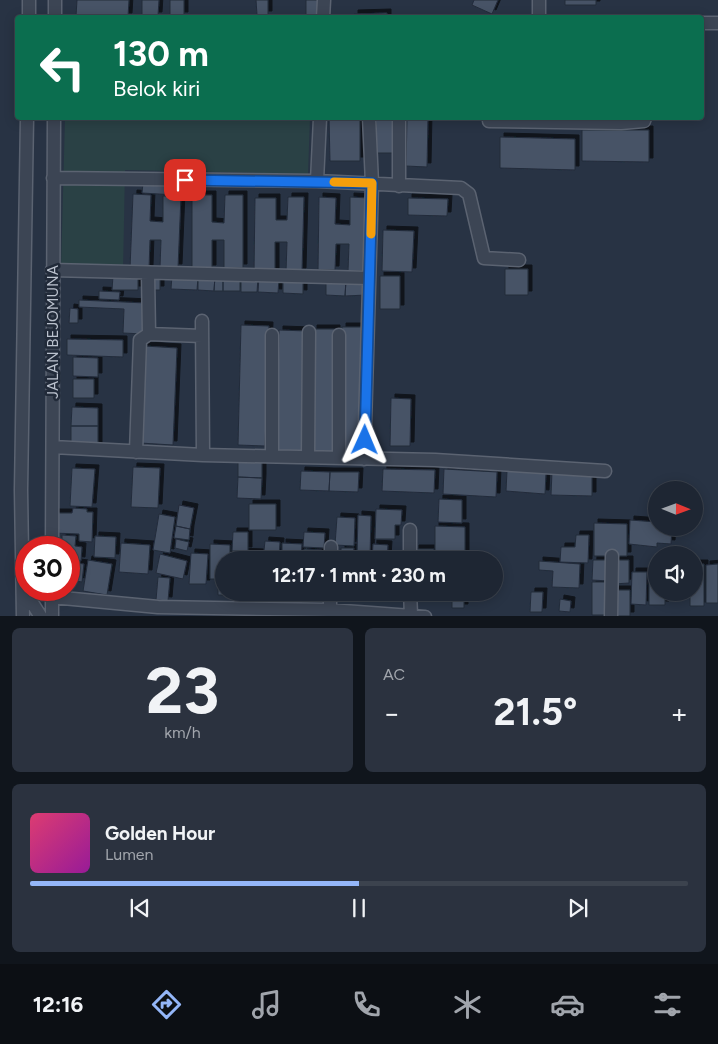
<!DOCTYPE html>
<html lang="id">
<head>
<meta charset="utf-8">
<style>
  body { margin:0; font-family:Figtree,sans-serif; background:#2b323f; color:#f1f3f6; height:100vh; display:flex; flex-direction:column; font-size:19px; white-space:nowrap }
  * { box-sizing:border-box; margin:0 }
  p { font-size:16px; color:#a1a5ac }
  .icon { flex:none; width:28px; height:28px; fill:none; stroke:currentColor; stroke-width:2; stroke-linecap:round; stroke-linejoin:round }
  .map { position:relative; height:616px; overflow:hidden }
  .details { display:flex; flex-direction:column; gap:12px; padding:12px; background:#10151c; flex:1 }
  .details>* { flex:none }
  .top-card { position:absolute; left:15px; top:15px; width:689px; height:105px; border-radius:5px; box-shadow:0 2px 12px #0003,0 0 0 1px #3c434e; background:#0b6e4f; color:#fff; overflow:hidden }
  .needle { width:32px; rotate:91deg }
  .buttons { position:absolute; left:648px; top:481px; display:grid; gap:10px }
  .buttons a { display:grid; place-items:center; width:55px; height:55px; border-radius:50%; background:#1e2633; box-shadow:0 2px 12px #0003,0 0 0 1px #3c434e; font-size:25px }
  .speed { position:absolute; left:15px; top:536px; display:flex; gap:10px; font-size:25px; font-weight:700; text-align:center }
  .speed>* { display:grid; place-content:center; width:65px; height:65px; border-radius:50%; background:#1e2633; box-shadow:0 2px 12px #0003,0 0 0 1px #3c434e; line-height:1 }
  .speed .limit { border:8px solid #d22; background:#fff; color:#111 }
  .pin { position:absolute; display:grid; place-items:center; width:42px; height:42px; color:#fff; margin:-21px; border-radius:10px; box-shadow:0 2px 8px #0006 }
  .me { position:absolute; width:55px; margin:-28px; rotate:1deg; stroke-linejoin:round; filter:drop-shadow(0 0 4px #0008) }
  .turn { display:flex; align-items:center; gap:18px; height:105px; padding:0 15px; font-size:22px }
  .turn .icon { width:65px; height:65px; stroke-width:2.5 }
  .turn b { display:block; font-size:35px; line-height:42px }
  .big { font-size:38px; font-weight:700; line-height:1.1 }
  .details .card { flex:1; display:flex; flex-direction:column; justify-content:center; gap:8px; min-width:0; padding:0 18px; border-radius:8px; background:#2b323f }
  .details .dial { align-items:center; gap:0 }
  .dial b { font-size:65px; line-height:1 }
  .song { display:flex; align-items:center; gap:15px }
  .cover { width:60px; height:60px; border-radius:8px; background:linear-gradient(135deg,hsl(340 70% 55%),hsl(300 70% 35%)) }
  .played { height:5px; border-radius:2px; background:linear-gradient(90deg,#94b6f8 50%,#3c434e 50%) }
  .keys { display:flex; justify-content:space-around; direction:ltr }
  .heat { display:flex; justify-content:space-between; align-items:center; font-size:28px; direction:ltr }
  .details .tiles { flex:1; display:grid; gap:12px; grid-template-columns:1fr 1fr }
  .card:last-child { grid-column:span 2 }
  .trip { position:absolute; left:215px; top:551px; width:288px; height:50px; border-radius:25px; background:#1e2633; box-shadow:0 2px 12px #0003,0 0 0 1px #3c434e; font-weight:700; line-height:50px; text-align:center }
  .dock { display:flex; height:80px; justify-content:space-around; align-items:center; background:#0c0f14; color:#a1a5ac }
  .dock .icon { width:35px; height:35px }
  .dock .on { color:#94b6f8 }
  .dock b { font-size:22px; color:#f1f3f6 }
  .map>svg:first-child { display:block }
</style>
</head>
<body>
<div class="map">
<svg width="718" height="617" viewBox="0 0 718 617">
  <defs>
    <filter id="shadow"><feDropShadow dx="4" dy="-4" stdDeviation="0" flood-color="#0009"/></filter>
  </defs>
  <rect width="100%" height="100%" fill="#283344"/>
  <path fill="#2a4145" d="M65,118H310L308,174L125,170L123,271L61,269Z"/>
  <path fill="#475366" stroke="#232c3b" filter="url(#shadow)" d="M77,0H129L128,17L76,16Z
    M142,0H159L158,16H142Z
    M170,0H184V16H170Z
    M256,0H268V15H257Z
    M306,0H322L321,18H306Z
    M474,0H498L492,14L472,5Z
    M565,0H596V5H565Z
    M387,13V18H354V14Z
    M329,118H360V161H330Z
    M376,118H395L394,153H375Z
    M407,118H428L427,167L406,166Z
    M582,130H649V162L582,161Z
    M500,137L575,139V170L500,168Z
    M143,183L176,185L175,195L142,193Z
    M133,194L151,195L150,221L163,222V196H181L178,268L160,267L161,240H150L149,269H130Z
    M192,195H212V222L224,223L225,195H243V268H224V240H212V269H192Z
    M288,197H304L302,272H286L287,242H275V272H254L255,198H276V220H287Z
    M319,197L336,198L335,224L350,225V197L368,198L367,271H348L349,244H336L335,270H318Z
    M408,198L448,199L447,216L408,215Z
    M383,230L414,231L412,272L382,271Z
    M505,269H528V295H505Z
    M113,276H138V290H112Z
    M172,276L198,277L197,290L171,289Z
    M198,276H215L214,291L198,290Z
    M215,276L223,277V291H214Z
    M241,276L258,277L257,292H241Z
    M380,276H400V309H380Z
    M150,277L160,278V290H150Z
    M223,277H240V291H223Z
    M259,277L279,278L278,293L258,292Z
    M283,278L303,279V294L283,293Z
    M326,280H346L345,296L326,295Z
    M346,280H366V295L345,296Z
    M99,291L120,292L119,300L99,299Z
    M79,300L146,303L144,334L123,333L124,309L79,307Z
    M70,308L78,309V323H69Z
    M241,325L269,326L265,446L238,445Z
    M342,327H363L364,451H343Z
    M313,329H336V452H313Z
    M279,330L307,331L305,453L277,452Z
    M67,339L123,340V357L67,355Z
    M144,346L177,348L173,445L140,443Z
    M73,357L98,358V377L73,376Z
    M73,379H94V398H73Z
    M391,398L411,399L410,446H390Z
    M72,407L98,408V426H71Z
    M71,426H98V447L71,446Z
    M238,457L262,458V478L238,477Z
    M133,467L160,468L158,508L131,507Z
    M72,468L95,469L92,507L70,506Z
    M383,469L435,470L434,493L382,491Z
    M444,469L497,472L496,497L443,494Z
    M301,471L330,472L329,491L300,490Z
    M507,471L546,473L545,494L506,491Z
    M330,472H359L358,492L329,491Z
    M552,472L592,473V496L551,495Z
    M238,477L262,478L261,499L237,498Z
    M439,499L462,500V523L438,522Z
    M249,504H276V530H249Z
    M179,505L194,508L190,529L176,526Z
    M73,508L87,509V512H93L92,542L79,541V534L53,533L55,513H72Z
    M376,509L402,510L401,525H395V539H375Z
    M159,514L175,517L170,553L153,550Z
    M358,515L371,516L370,556L357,555Z
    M337,517L355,518L354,546L335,545Z
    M630,520L656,522V528H672L671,544L657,543V547L629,544Z
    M594,523L627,524V556H594Z
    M176,526L190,529L189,540L174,538Z
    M435,526L465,527V554H435Z
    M233,532H248V551H232Z
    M304,532L325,533L324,548L303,547Z
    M62,535L76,536L75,546L82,547L81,561L69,560V548H62Z
    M576,535H589L588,563L560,562L561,547H575Z
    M95,536L116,537L115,558L94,557Z
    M176,539L189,542L187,551L175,548Z
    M265,541L280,542L279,560H263Z
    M121,543L150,545L148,574L119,572Z
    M282,543L302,544L301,560H286V556H282Z
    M210,544L230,545V560H224V579H210Z
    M373,544L388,545L387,560H372Z
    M341,548H354L353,560H341Z
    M304,549L322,550L321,560H303Z
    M415,549H434V560H415Z
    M233,552L260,553V560H233Z
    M191,553L208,554L206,584H189Z
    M160,554L187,561L183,579L156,573Z
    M437,556H465L464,560H437Z
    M88,560L112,564L107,595L83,591Z
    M593,560H610L609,581L592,580Z
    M613,560H629V583L613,584Z
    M539,561L580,564L579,588L552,587L553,571L539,570Z
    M70,562L84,564L82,582L69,580Z
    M694,564H704V606H690V592H694Z
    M718,564V603H706V565Z
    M649,571H656V592H665V605H649Z
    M632,572H647L646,605L631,604Z
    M158,577L170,578L168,601L156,600Z
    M218,581L224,582V592H231V595H218Z
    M592,582H610L609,615H592Z
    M613,590H630V616H613Z
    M372,592H402V599L372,598Z
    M416,592H435V601H416Z
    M452,592H464V608H452Z
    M531,592H543L542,612H530Z
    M560,599L571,601L570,612L559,611Z"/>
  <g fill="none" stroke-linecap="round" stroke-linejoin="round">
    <g stroke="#5b6371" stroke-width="15">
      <path id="minor" d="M539,0V18
        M29,18V0
        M55,18V0
        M323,18L324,0
        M701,23H718
        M489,121L621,123L644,121L645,118
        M53,178L317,181L461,188L469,194L484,258L519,260
        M317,181L320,118
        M399,186V118
        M52,270L369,278
        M148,274L149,334
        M202,321L203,455
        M272,335V456
        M339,335V458
        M53,447L203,455L435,460L605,471
        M136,452L140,340L149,334L202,336
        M308,457L309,332
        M364,459L372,183L369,118
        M410,530V560
        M52,548L54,118
        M331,560V547
        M24,590L41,617
        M52,590V617
        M410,592L411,615
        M52,597L158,607L330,610L425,617
        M330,610V592
        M23,617L21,490L27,118
        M611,617L612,556"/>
    </g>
    <use href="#minor" stroke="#3c4554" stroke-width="12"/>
  </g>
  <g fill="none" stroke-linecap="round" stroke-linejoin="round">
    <g stroke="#114b97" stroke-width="12">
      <path id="route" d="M185,180L372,183L365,440"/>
    </g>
    <use href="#route" stroke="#1a73e8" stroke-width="9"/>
    <path stroke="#f59e0b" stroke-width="9" d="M334,182L372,183L371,234"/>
  </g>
  <g text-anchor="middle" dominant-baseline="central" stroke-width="5" stroke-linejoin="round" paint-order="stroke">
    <g font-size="15" fill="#bac1cd" stroke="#212a39">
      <text transform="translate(53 332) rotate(-90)">JALAN BEJOMUNA</text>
    </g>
  </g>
</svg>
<div class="buttons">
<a><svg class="needle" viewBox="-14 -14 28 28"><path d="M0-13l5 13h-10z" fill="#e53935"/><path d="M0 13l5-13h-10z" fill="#a1a5ac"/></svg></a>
<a><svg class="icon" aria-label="sound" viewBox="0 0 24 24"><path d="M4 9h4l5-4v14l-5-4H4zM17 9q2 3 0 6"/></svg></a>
</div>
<div class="speed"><div class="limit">30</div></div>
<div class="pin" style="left:185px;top:180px;background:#d93025"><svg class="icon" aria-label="arrive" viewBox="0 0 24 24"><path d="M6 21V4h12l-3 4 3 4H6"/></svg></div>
<svg class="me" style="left:365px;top:440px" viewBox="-20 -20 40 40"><path d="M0-17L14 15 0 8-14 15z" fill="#1a73e8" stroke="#fff" stroke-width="4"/></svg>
<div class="trip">12:17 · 1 mnt · 230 m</div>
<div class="top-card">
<div class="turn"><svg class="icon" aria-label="left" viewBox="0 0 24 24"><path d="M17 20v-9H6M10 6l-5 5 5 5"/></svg><div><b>130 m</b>Belok kiri</div></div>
</div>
</div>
<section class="details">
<div class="tiles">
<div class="card dial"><b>23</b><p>km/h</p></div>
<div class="card"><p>AC</p>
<div class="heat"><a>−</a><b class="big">21.5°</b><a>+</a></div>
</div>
<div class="card">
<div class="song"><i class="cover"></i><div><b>Golden Hour</b><p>Lumen</p></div></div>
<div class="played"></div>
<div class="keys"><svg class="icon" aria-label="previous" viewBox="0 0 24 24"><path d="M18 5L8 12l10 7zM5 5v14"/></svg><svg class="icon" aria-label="pause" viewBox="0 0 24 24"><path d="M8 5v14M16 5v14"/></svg><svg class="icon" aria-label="next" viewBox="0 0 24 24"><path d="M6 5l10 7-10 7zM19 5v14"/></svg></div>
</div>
</div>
</section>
<nav class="dock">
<b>12:16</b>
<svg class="icon on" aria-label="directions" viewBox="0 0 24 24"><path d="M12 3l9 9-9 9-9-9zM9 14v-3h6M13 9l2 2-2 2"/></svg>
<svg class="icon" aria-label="music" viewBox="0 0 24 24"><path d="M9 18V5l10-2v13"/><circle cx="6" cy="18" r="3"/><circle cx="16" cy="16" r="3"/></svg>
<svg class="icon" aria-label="phone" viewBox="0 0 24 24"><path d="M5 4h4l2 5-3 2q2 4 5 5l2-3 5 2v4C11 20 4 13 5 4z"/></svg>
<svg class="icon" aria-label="climate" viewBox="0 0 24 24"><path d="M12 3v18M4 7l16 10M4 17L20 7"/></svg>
<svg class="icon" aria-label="car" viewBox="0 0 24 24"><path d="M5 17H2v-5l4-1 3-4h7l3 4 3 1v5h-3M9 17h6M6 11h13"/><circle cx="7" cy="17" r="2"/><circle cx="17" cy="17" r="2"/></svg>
<svg class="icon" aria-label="filters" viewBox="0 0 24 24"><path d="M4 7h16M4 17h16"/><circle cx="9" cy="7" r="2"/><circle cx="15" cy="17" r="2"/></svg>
</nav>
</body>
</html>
